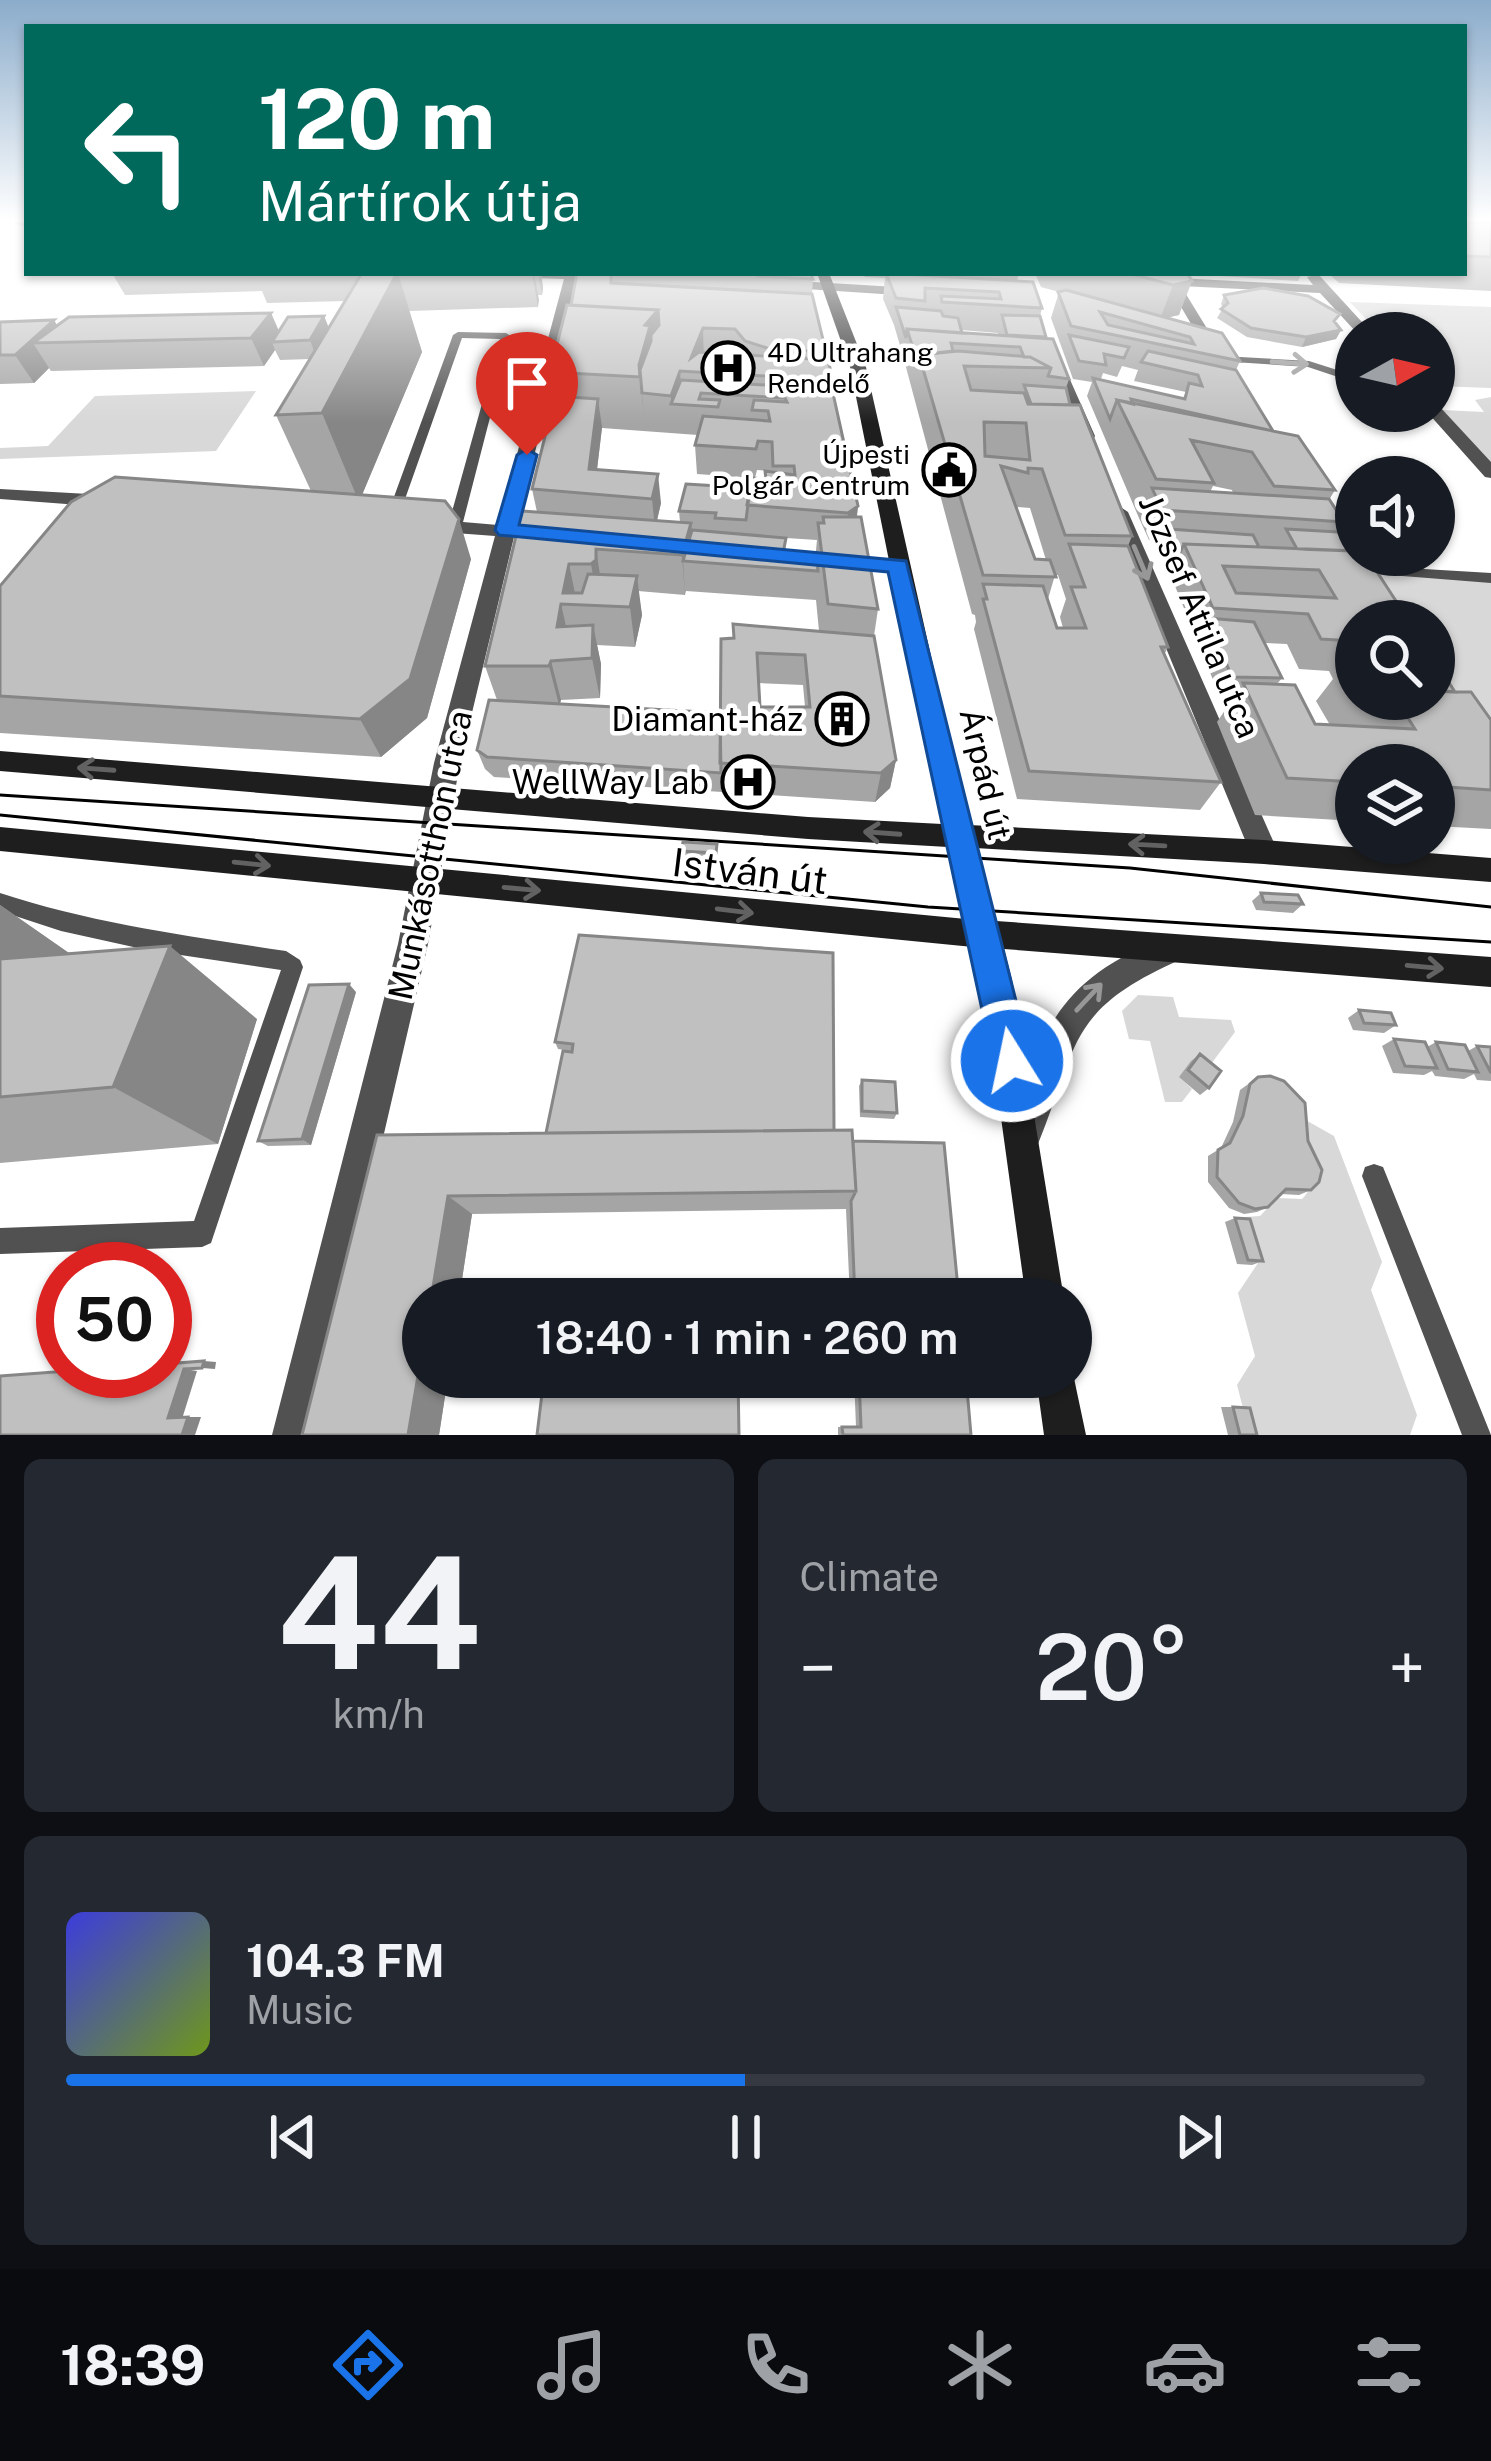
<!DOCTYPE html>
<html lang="en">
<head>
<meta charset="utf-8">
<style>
  body { margin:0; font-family:"Public Sans",sans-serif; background:#242831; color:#f1f3f6; height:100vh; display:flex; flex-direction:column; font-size:45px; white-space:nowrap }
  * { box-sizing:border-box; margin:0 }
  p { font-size:39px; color:#9ea1a6 }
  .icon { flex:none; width:66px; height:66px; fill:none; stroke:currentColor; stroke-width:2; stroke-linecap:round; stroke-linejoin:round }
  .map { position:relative; height:1435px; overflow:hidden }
  .drawer { display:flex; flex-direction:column; gap:24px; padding:24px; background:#0d0f14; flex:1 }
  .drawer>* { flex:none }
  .guide { position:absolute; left:24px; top:24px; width:1443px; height:252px; border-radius:0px; box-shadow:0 3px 9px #0004; background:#00695c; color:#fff; overflow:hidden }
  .needle { width:78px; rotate:82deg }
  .buttons { position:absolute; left:1335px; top:312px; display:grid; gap:24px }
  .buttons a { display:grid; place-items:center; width:120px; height:120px; border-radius:50%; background:#171b24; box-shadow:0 3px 9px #0004; font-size:60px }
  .speed { position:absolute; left:36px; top:1242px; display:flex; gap:24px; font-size:60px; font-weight:700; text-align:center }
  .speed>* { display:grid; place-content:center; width:156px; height:156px; border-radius:50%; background:#171b24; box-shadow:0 3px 9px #0004; line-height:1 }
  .speed .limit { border:18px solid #d22; background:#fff; color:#111 }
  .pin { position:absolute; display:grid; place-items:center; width:102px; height:102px; color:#fff; margin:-123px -51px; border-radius:50% 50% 50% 0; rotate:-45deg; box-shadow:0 0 12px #0007 }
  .pin .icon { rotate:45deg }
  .me { position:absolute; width:132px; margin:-66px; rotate:350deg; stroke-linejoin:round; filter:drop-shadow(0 0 9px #0008) }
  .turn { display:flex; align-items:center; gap:42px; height:252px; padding:0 36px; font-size:54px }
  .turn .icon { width:156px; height:156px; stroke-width:2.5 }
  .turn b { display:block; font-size:84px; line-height:102px }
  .big { font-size:90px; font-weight:600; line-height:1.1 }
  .drawer .widget { flex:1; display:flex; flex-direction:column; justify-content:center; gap:18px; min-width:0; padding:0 42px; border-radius:18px; background:#242831 }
  .drawer .dial { align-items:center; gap:0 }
  .dial b { font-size:156px; line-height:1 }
  .song { display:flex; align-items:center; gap:36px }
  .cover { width:144px; height:144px; border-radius:18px; background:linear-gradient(135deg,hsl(240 70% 55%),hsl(80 70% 35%)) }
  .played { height:12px; border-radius:6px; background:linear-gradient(90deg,#1a73e8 50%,#363941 50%) }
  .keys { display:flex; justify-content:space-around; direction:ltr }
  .heat { display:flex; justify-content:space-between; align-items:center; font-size:66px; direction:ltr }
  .drawer .tiles { flex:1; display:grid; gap:24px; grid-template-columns:1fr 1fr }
  .widget:last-child { grid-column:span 2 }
  .trip { position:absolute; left:402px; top:1278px; width:690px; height:120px; border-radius:60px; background:#171b24; box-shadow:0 3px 9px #0004; font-weight:600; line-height:120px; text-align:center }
  .menu { display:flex; height:192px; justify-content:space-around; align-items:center; background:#090b0e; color:#9ea1a6 }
  .menu .icon { width:84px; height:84px }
  .menu .on { color:#1a73e8 }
  .menu b { font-size:54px; color:#f1f3f6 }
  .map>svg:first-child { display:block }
</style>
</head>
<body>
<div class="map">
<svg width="1491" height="1435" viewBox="0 0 1491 1435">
  <rect width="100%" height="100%" fill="#fff"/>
  <path fill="#d8d8d8" d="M1350,302L1491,307V388L1434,386V333H1379Z
    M256,391L216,451L0,459V448L48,446L95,396Z
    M1491,397V463L1442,410L1484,412L1475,400Z
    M1367,573L1491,581V771L1434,681V621H1396Z
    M1138,995L1173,997L1179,1017L1231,1020L1235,1032L1205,1072L1180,1077L1192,1089L1182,1102H1165L1150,1041L1129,1039L1122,1011Z
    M1302,1118L1334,1136L1382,1262L1371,1290L1417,1415L1410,1435H1250L1237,1385L1255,1356L1238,1293L1258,1263L1245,1217L1260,1216L1277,1198L1302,1199C1323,1179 1307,1144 1302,1118Z"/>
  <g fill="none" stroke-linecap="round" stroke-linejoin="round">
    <path fill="#515151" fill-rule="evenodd" d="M458,332L506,333L511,336L462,526L455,530L448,526L500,339L462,338L399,516L398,519H388L387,516L453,335Z
      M1222,356L1309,361L1356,376V383L1308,367L1218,361V357Z
      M1357,565L1491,573V583L1352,572V566Z
      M0,893C95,924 188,936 286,951L300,960L303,967L211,1243L202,1247L0,1254V1228L194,1221L281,970L147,950L61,931L0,911Z
      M1374,1164L1383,1167L1491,1435H1462L1362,1176L1365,1167Z"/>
    <path fill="#515151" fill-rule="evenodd" d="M15,222H27V227L16,224Z
      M502,273L590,276L577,280L517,526L529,532L514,537L460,763L428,944L314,1435H272L398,944L434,763L495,536L428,531L418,525L428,519L498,525L564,279L508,277Z
      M1161,273H1173L1177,278L1313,285L1307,277L1318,274L1372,333H1357L1320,293L1181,286L1222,353L1210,356Z
      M780,280L913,288L920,292L913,296L775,287L774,284Z
      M1053,353L1060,357L1095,436L1093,440L1079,436L1046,357Z
      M1434,405L1440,407L1491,462V478L1485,477L1428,413L1434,411Z
      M0,489L106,495L115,501L106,507L0,499Z
      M1119,506L1128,512L1278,852L1274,860L1264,864L1254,860L1250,852L1110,512Z
      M756,547L898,560L908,566L898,572L749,557V549Z
      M1171,935L1182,939L1186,949L1182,959C1065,1010 1079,1045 1036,1149L1024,1154L1012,1149L1007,1137C1043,1027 1057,979 1171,935Z"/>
    <path fill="#1e1e1e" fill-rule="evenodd" d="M817,273H829L866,367L969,825L1264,840L1491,858V882L1264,864L975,848L996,921L1491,957V987L1004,949L1012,980L1064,1299H1026L982,980L973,947L0,851V827L966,919L948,847L808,839L0,771V751L808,817L942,824L850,367Z
      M1071,1364L1086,1435H1044L1036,1377H1071Z"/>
    <path stroke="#000" stroke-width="3" d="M0,795L1130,868L1491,907
      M0,815L928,907L1491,942"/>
  </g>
  <path fill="#a5a5a5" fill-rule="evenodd" d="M1464,222H1491V291L1339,283L1328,273H1464Z
    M112,273H541L543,288L542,295H538V307L409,311L422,352L362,495L471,559L427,718L381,757L0,733V586L311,491L276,415L310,359L280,360L275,350L264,366L51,371L49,368L34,383L0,384V322L57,326L271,313L279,331L324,316L329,328L345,301L267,303L262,291L125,295Z
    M577,273H810L813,279L812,294L826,352L825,360L833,380L832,389L858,506L857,517L878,609L874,636L896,760L890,788L875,802L494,777L485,769L477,750L497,700L485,666L537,512L532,489L555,397L550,372L571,305ZM602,428L698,435L695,445L697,474L752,478L750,488L679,511L680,522L657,520L661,503L597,470ZM757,470L772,471V472L765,479L755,478ZM786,538L817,540L815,561L785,558ZM638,591L685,595L686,591L816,600L819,631L733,624V639L720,713L560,704L561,700L600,698L601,664L597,645L635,647L642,615ZM759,683L803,685L805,707H760Z
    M862,273H1019L1017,281L1042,308L1040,316L1046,337L1069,379L1066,388L1070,405L1132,536L1128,546L1168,647L1164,655L1221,782L1200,810L1017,799L974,629L976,622L975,615L972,614L903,356L894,325L883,299L885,278L865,277ZM961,330L998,333V335L962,333ZM1018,507L1030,508L1046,560L1035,559L1017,511ZM1055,575H1058L1066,599L1060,617L1063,628H1057L1048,599Z
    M1035,273H1302L1298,281L1188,274L1179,315L1166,318L1240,361L1236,370L1273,431L1335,490L1329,500L1344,522L1338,532L1356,621V699H1434L1455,692L1491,720V829L1434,826V765H1356V821L1255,815L1217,722L1234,697H1220L1160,549L1164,541L1149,540L1139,518L1087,396L1092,382L1073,379L1051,318L1059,292L1041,287ZM1122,366L1138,370L1134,381L1186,392L1183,398L1101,379L1103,373L1117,377ZM1213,486L1232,490L1233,493L1210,492ZM1264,643L1287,644L1299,669L1329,671L1333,679L1316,701L1330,725L1315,724L1277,684L1282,678Z
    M1224,295L1335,323L1341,330L1336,339L1302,347L1247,337L1217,318L1223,308L1221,304Z
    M717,844V862L682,860L681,851Z
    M1261,893L1303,904L1293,913L1256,910L1252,901Z
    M0,905L70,954L257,1019L218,1144L0,1163Z
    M579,935L834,1130L853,1141L959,1299H850L846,1209L472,1214L459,1299H423L448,1377L439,1435H302L377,1135L546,1133L572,1051L558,1049L555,1042Z
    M356,992L311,1145L268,1146L258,1141Z
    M1359,1010L1396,1025L1384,1033L1353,1030L1348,1018Z
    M1394,1039L1427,1047L1436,1042L1468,1051L1477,1046L1491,1047V1081L1477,1080L1474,1074L1464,1079L1435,1076L1432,1071L1424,1075L1393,1073L1382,1046Z
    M1200,1054L1209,1088L1200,1095L1179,1077L1191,1061Z
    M1258,1077L1311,1190L1299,1195L1281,1194L1268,1207L1257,1212L1244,1214L1229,1208L1208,1182V1156L1221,1148L1233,1122L1240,1090Z
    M862,1080L897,1113L894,1119L860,1117L859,1086Z
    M1235,1218L1263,1261L1252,1265L1237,1264L1225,1222Z
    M854,1377H966L971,1435H838V1427H856Z
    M1221,1407H1233L1257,1435H1228Z"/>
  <path fill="#868686" d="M398,273L422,352L359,502L322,413Z
    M532,273H534L539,300L538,307Z
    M538,273H541L543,288L542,295Z
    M1192,281L1179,315L1160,319L1173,285Z
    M658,310L662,361L642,393L644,417L639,365L645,325Z
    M271,313L282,339L272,342L275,350L264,366L251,338Z
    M324,316L331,334L317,359L310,340Z
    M54,320L68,343H33L49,368L34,383L15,355Z
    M703,328L704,363L691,358Z
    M1341,330L1336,339L1302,347L1306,337Z
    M680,371L682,405L671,404V396Z
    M598,399L602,427L594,494L589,469Z
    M658,474L661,503L655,529L652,499Z
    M858,506L854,536L845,542L848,513Z
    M459,519L471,559L427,718L381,757L360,719Z
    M691,523L693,562L683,561L685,595L682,555Z
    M596,549L602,588L598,604L591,564Z
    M569,564L577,603L563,593Z
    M637,576L642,615L635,647L630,607Z
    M561,604L570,644L557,627Z
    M593,625L601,664L600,698L592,658Z
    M551,661L561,700L559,705L549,666Z
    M896,760L890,788L875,802L881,773Z
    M0,905L82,962L0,1009Z
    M170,946L257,1019L218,1144L113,1087Z
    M349,984L356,992L311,1145L302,1139Z
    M448,1196L472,1214L459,1299H431Z
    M423,1346V1377H448L439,1435H408Z
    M204,1361L216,1362L215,1369L202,1368Z
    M184,1369L197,1371L182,1419L168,1418Z
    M188,1417H201L195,1435H182Z"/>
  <path fill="#c0c0c0" stroke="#868686" stroke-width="3" fill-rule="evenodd" d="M1464,222H1491V257L1464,256Z
    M362,273H397L322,413L276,415Z
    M577,273H611V283L812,294L826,352L767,348L745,341L735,329L703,328L691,358L699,352L828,360L833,380L680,371L671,396L642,393L640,370L651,341V335L659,325L658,310L571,305Z
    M758,273H810L813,279L758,276Z
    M886,273L1033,282L1042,308L942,302L941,296L1001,299L999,292L925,288V301L896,298Z
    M1127,273H1187L1192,281L1173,285Z
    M1263,288L1308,296L1340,314L1334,321L1341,330L1306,337L1251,328L1221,309L1228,303L1224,295Z
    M1066,290L1222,333L1240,361L1071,326L1058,292ZM1100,312L1190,337L1194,344L1108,325Z
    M567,305L658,310L645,325L650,326L639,365L640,377L550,372Z
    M896,307L941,311L943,316L958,318L962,333L907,329L906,338Z
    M271,313L251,338L33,343L69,317Z
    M1002,315L1040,316L1046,337L1007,335Z
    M324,316L310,340L272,342L288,317Z
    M54,320L15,355H0V322Z
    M907,329L1053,339L1069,379L1048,376L1051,368L1030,357H1024L1020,347L951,343L953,351L919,355L918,364Z
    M1069,335L1129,347L1124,358L1104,354L1106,365L1079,361Z
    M958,351L1030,357L1051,368L964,366L971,390L1024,393L1028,404L1080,405L1132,536L1065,535L1042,469L1028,468V473L1001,466L1035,559L1050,560L1056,577L983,575L919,355ZM984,422L1026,423L1030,460L985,456Z
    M1148,351L1236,370L1273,431L1131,399L1133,404L1117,400L1110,419L1093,378L1185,399L1189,383L1202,386L1198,375L1141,362Z
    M681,380L832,389L858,506L848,513L747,505L752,478L766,479L765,471L795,475L794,466H773L772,442L758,441L756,449L695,445L703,416L770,421L768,411L752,410L754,400L787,402L785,398L701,393L699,399L720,400L718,407L671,404Z
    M1024,385L1066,388L1070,405L1031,404Z
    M555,396L598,399L589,469L658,474L652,499L532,489Z
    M1117,400L1298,436L1335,490L1274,486L1252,452L1191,440L1214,483L1156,479Z
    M115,477L445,501L459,519L410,679L360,719L0,696V586L71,502Z
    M686,484L750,488L746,520L715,518L716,513L679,511Z
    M1152,488L1329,499L1344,522L1162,510Z
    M522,511L691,523L682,555L596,549V560L591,564H569L563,593H582L588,574L637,576L630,607L561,604L557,627L593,625L592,658L551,661L549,666H485Z
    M823,517H861L878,609L828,604L818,523H824Z
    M1169,529L1253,535L1259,547L1184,544L1179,554Z
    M1286,529L1338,532L1350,551L1297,549Z
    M692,530L786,538L782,558L817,561L818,571L683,561Z
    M1069,544L1128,546L1168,647H1161L1221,782L1029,771L983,599H987L983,584L1043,586L1057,628H1086L1071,587H1085Z
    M1184,544L1356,551V555H1366L1409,621H1356V648L1352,641L1321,639L1308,614L1213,608ZM1223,566L1319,570L1336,598L1236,593Z
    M1207,618L1254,622L1282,678L1232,677Z
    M733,624L874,636L896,760L881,773L720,763L721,639L734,638ZM757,653L805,655L810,707H760Z
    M1434,659L1455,692L1434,691Z
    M1339,671L1356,672V697H1355Z
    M1243,683L1295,685L1315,724L1415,729L1396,699H1434V691L1471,692L1491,720V790L1434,786V765H1356V782L1287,778Z
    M489,700L720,713L721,773L487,757L477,750Z
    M683,842L717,844L716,853L681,851Z
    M1261,893L1298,895L1303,904L1264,902Z
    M579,935L833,953L834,1130L546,1133L563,1051L572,1052L573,1044L555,1042Z
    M170,946L113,1087L0,1097V959Z
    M349,984L302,1139L258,1141L309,985Z
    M1359,1010L1391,1013L1396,1025L1364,1023Z
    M1394,1039L1425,1042L1437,1068L1405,1066Z
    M1436,1042L1465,1045L1478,1072L1448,1069Z
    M1477,1046L1491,1047V1073Z
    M1200,1054L1221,1071L1209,1088L1188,1070Z
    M1270,1076L1284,1081L1305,1103L1308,1141L1322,1170L1319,1182L1311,1190L1286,1189L1268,1207L1255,1209L1239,1203L1217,1177L1218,1150L1230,1143L1243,1116L1250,1084L1258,1077Z
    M862,1080L895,1082L897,1113L862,1111Z
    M852,1130L856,1191L448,1196L431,1299H423V1346L408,1435H302L377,1135Z
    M853,1141L944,1143L959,1299H855L851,1201L856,1191Z
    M1235,1218L1250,1219L1263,1261L1248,1260Z
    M204,1361L202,1368L184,1369L168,1418L188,1417L182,1435H0V1376L68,1371H165V1364Z
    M544,1377H738L739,1435H537Z
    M859,1377H966L971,1435H843L842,1427H861Z
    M1233,1407L1250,1408L1257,1435H1240Z"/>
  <defs><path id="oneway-shaft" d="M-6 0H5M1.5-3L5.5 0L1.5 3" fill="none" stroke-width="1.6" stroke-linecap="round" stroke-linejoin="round" transform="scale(3)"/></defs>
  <g stroke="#979797">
    <use href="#oneway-shaft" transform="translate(1290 363) rotate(4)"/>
    <use href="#oneway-shaft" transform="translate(1141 563) rotate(67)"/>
    <use href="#oneway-shaft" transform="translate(1089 997) rotate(-47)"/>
  </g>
  <g stroke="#626262">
    <use href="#oneway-shaft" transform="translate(96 769) rotate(-176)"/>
    <use href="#oneway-shaft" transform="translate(882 833) rotate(-176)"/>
    <use href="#oneway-shaft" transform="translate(1147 845) rotate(-177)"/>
    <use href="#oneway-shaft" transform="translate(252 864) rotate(6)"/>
    <use href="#oneway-shaft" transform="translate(522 889) rotate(5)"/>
    <use href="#oneway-shaft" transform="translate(735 911) rotate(7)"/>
    <use href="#oneway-shaft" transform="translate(1425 967) rotate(5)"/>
  </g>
  <linearGradient id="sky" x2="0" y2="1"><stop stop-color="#8baccb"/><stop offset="0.52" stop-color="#fff"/><stop offset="1" stop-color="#fff" stop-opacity="0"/></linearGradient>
  <rect width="1491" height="423" fill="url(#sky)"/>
  <path fill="#1a73e8" stroke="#114b97" stroke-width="3" d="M527,449L537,455L519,525L906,561L1031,1061L1025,1074L1012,1079L999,1074L993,1061L888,572L499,535L495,530L517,455Z"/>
  <defs>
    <g id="hospital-ring" transform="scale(2.7)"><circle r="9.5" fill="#fff" stroke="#000" stroke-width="1.5"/><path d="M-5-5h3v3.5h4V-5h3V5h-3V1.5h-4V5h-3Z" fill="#000"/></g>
    <g id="civic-ring" transform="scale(2.7)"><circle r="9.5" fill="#fff" stroke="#000" stroke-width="1.5"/><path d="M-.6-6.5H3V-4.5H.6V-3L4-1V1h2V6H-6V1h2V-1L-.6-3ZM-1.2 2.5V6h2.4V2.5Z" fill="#000"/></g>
    <g id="building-ring" transform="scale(2.7)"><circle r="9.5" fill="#fff" stroke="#000" stroke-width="1.5"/><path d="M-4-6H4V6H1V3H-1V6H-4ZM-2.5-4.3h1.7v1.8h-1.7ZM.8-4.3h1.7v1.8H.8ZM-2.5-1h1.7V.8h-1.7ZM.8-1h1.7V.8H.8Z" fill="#000"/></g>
  </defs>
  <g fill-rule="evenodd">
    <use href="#hospital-ring" x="728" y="368"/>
    <use href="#civic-ring" x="949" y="470"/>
    <use href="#building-ring" x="842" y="719"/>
    <use href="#hospital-ring" x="748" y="782"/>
  </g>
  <g text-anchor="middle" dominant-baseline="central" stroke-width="9" stroke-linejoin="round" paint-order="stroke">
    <g font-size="27" fill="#000" stroke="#fff" text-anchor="start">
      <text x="767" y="352">4D Ultrahang<tspan x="767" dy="31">Rendelő</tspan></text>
      <text x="910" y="454" text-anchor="end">Újpesti<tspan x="910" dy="31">Polgár Centrum</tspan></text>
    </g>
    <g font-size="33" fill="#000" stroke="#fff">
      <text transform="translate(1200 616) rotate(67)">József Attila utca</text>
      <text transform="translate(986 774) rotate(77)">Árpád út</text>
      <text transform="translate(430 855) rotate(-78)">Munkásotthon utca</text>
    </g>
    <g font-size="33" fill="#000" stroke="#fff" text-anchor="end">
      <text x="803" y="719">Diamant-ház</text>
      <text x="709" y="782">WellWay Lab</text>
    </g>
    <g font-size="39" fill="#000" stroke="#fff">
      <text transform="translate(750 871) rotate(7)">István út</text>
    </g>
  </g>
</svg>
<div class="buttons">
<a><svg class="needle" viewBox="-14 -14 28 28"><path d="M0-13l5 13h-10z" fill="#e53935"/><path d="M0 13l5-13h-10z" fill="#9ea1a6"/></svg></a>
<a><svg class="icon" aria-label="sound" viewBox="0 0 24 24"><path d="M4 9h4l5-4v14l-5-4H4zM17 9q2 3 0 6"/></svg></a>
<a><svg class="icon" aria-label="search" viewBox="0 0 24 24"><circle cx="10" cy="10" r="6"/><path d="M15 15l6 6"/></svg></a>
<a><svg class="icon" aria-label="layers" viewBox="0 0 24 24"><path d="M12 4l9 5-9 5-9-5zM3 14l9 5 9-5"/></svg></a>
</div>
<div class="speed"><div class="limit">50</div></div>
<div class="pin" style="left:527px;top:455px;background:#d93025"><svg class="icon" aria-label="arrive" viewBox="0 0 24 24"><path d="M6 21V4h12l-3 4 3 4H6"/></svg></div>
<svg class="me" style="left:1012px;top:1061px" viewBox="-20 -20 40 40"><circle r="17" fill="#1a73e8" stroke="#fff" stroke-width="3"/><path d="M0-11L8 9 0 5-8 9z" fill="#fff"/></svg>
<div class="trip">18:40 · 1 min · 260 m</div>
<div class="guide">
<div class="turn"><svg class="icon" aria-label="left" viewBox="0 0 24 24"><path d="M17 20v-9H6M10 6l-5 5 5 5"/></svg><div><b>120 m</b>Mártírok útja</div></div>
</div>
</div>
<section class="drawer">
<div class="tiles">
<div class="widget dial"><b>44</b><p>km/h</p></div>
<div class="widget"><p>Climate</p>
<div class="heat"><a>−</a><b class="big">20°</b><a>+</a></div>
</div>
<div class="widget">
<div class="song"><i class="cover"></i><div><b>104.3 FM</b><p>Music</p></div></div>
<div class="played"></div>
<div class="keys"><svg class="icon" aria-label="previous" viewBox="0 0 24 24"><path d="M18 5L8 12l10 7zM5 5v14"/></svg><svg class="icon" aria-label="pause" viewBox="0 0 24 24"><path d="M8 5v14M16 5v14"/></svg><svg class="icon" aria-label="next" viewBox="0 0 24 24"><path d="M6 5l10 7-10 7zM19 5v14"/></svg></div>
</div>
</div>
</section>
<nav class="menu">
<b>18:39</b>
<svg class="icon on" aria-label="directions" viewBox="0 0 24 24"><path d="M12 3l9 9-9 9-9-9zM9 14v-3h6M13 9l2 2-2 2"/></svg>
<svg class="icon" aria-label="music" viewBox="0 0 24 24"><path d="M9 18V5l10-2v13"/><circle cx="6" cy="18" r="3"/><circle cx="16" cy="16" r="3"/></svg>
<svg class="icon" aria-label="phone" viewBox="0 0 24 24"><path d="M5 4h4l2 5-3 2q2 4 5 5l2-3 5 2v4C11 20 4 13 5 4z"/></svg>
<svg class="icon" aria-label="climate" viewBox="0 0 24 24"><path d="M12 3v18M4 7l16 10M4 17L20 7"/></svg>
<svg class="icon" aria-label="car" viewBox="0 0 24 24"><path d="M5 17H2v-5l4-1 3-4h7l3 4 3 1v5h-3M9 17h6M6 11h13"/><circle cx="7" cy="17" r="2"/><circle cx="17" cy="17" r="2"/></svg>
<svg class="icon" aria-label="filters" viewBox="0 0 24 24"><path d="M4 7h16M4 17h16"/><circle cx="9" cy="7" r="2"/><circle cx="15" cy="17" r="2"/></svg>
</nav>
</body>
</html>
